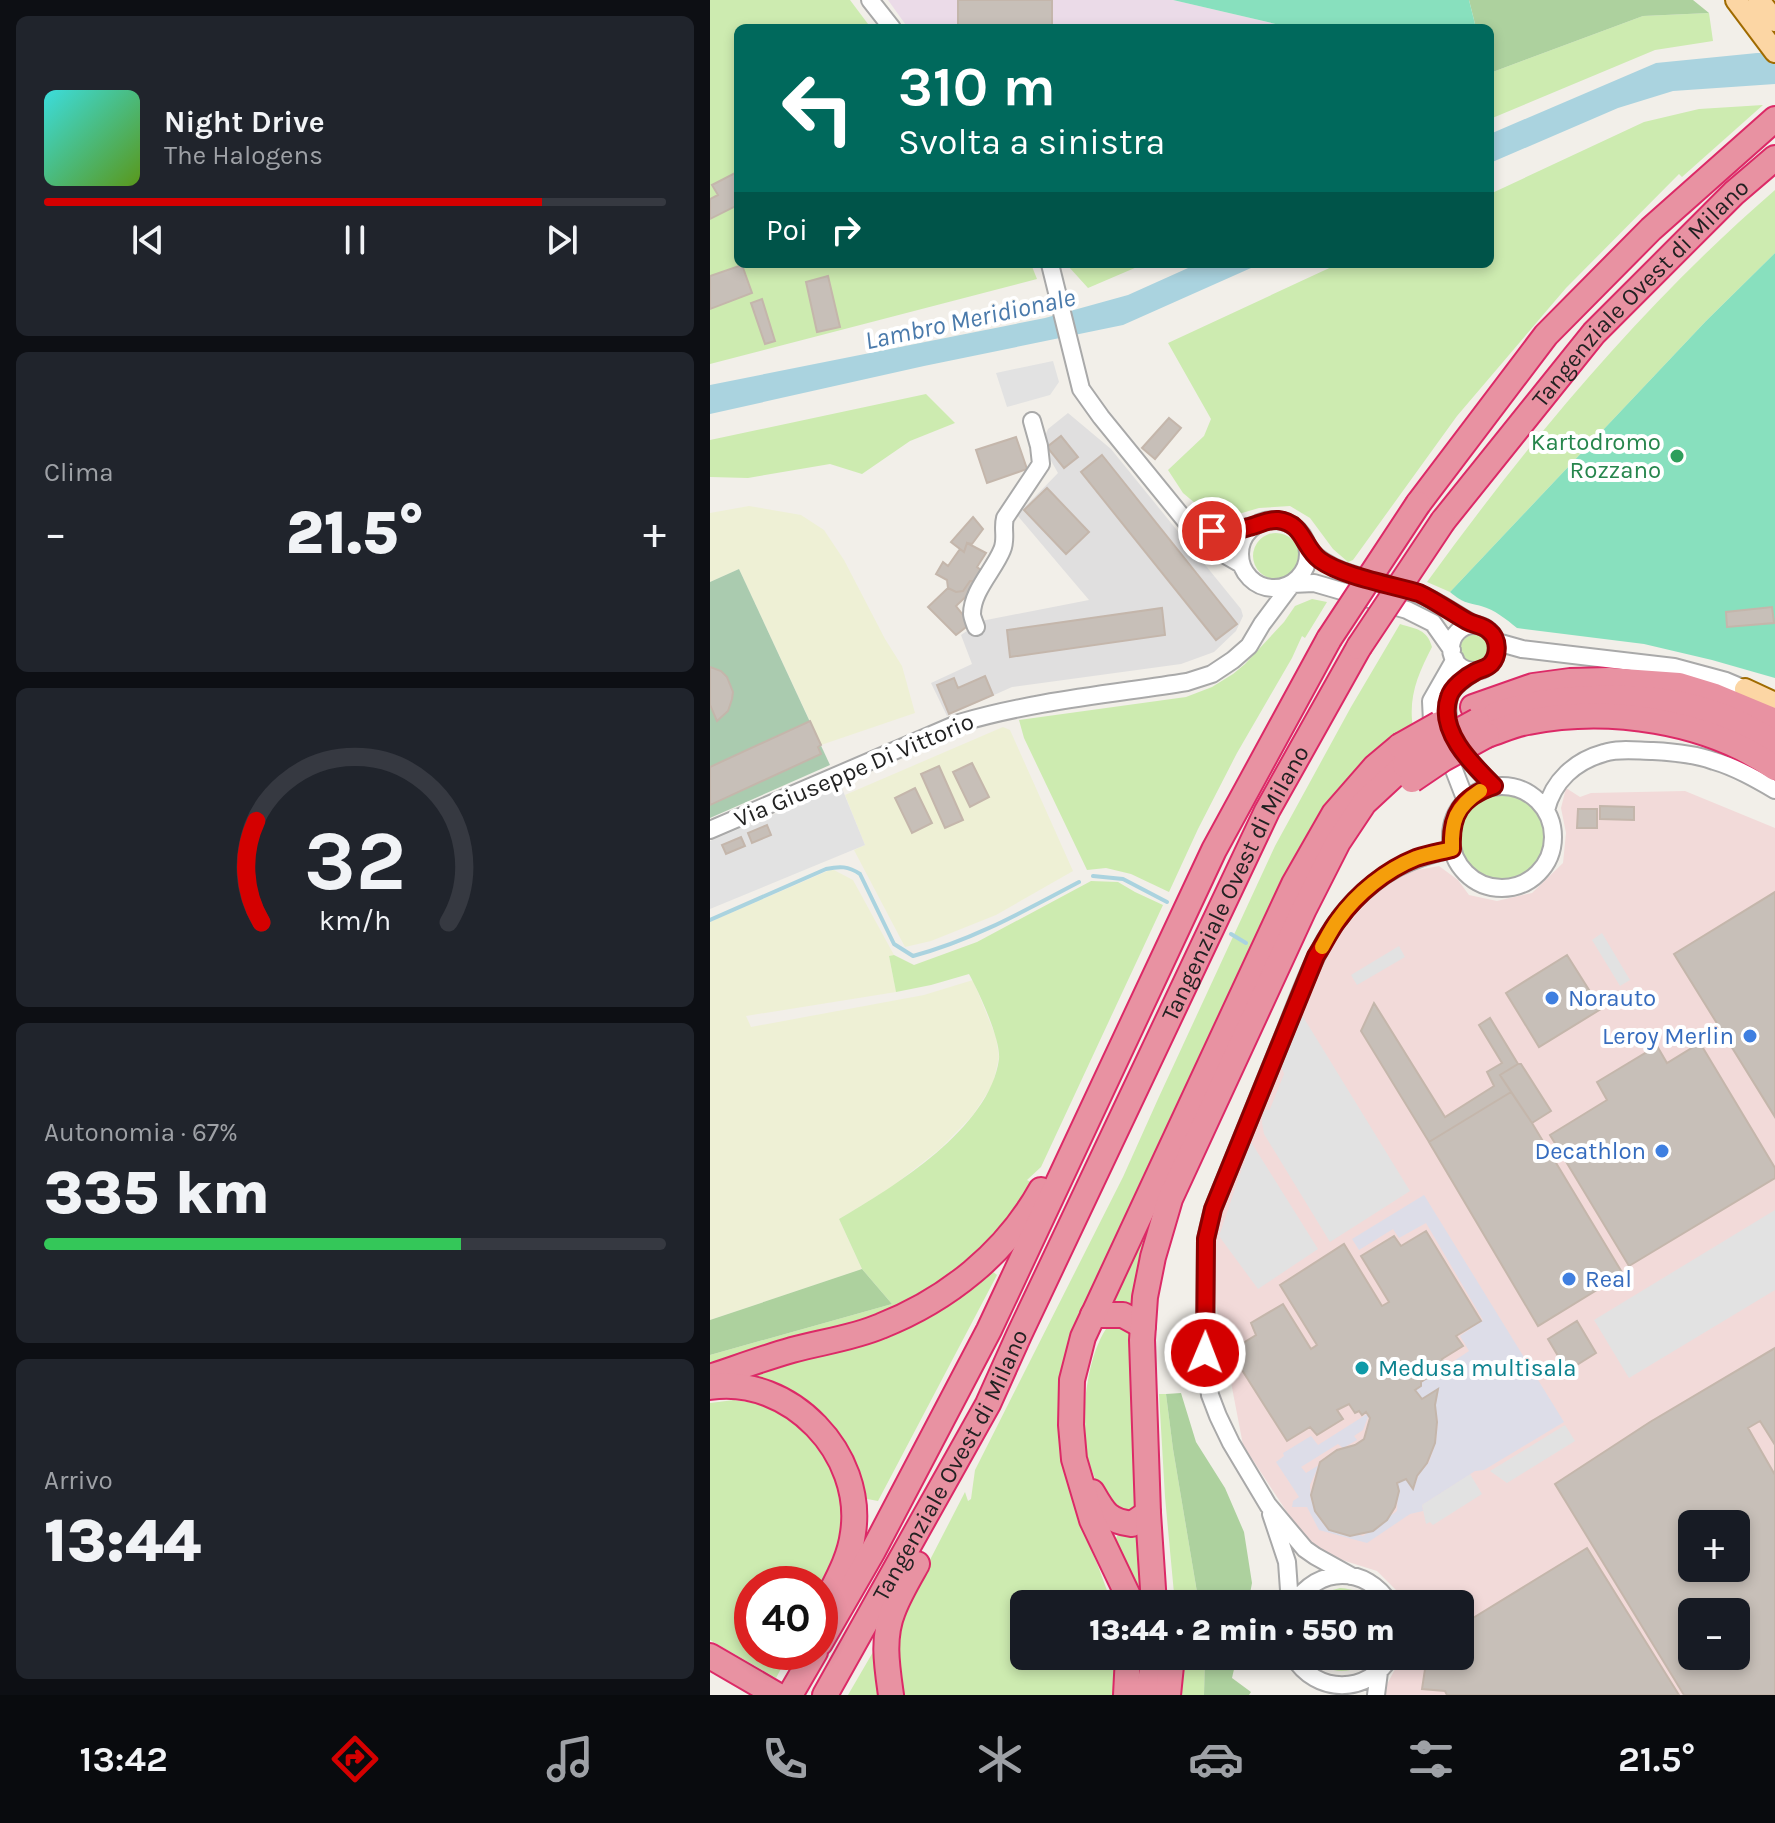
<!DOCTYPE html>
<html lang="it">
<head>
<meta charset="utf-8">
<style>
  body { margin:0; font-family:Karla,sans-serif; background:#20242c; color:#f1f3f6; height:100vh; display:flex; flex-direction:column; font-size:30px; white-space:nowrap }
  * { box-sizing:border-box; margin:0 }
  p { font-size:26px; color:#9ea1a6 }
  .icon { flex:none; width:44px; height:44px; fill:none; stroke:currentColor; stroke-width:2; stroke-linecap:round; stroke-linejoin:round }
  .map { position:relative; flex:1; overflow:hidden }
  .details { display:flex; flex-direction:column; gap:16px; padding:16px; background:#0d0f14; width:710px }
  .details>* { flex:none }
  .banner { position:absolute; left:24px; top:24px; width:760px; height:244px; border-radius:12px; box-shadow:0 4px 12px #0003; background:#00695c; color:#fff; overflow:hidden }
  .tools { position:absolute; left:968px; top:1510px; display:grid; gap:16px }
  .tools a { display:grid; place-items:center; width:72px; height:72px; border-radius:12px; background:#171b24; box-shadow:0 4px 12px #0003; font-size:40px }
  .speed { position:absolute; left:24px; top:1566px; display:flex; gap:16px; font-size:40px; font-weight:700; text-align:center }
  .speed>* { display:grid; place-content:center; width:104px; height:104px; border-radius:50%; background:#171b24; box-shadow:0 4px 12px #0003; line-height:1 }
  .speed .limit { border:12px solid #d22; background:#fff; color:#111 }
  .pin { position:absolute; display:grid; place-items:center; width:68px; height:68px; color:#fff; margin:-34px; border:4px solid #fff; border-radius:50%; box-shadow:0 2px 8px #0007 }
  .me { position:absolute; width:88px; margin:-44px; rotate:1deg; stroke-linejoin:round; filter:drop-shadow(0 0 6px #0008) }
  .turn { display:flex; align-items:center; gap:28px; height:168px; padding:0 32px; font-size:36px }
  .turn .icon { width:104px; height:104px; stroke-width:2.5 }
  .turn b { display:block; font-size:56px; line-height:68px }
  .then { display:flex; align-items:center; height:76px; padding:0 32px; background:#0003; gap:16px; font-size:30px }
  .big { font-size:60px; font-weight:800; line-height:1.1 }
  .details .widget { flex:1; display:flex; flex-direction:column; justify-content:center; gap:12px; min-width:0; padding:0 28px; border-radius:12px; background:#20242c }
  .details .dial { align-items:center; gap:0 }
  .dial svg { height:208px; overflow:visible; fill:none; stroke:#363941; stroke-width:7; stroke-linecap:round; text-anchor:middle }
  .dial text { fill:#f1f3f6; stroke:none }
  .song { display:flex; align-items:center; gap:24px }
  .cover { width:96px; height:96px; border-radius:12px; background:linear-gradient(135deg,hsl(180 70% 55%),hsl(90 70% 35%)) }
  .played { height:8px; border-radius:4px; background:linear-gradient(90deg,#d40000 80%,#363941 80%) }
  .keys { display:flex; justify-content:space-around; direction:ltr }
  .heat { display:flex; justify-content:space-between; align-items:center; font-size:44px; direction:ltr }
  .charge { height:12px; border-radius:6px; background:linear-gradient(90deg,#34c759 67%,#363941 0) }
  .trip { position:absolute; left:300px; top:1590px; width:464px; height:80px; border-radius:12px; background:#171b24; box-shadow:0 4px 12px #0003; font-weight:800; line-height:80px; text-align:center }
  .tabs { display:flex; height:128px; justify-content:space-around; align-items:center; background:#090b0e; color:#9ea1a6 }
  .tabs .icon { width:56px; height:56px }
  .tabs .current { color:#d40000 }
  .tabs b { font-size:36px; color:#f1f3f6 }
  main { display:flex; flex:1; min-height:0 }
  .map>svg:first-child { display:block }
</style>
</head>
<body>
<main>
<section class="details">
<div class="widget">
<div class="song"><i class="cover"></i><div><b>Night Drive</b><p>The Halogens</p></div></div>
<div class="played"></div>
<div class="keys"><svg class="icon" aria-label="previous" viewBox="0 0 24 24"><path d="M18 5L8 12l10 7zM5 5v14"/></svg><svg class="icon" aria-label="pause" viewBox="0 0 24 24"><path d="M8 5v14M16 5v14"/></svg><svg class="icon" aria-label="next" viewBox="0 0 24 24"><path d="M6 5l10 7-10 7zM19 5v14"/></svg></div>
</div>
<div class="widget"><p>Clima</p>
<div class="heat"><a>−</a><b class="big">21.5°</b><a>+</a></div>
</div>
<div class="widget dial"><svg viewBox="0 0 100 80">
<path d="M14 69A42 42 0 1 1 86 69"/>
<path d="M14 69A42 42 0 0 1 12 30" stroke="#d40000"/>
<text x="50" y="56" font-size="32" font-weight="700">32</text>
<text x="50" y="72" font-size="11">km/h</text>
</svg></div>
<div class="widget"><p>Autonomia · 67%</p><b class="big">335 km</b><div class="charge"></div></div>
<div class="widget"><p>Arrivo</p><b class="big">13:44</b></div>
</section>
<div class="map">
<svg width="1065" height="1695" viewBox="0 0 1065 1695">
  <rect width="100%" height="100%" fill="#f2efe9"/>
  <path fill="#e0dfdf" d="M358,413L401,449L531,609L533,616L526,631L504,652L471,664L302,687L237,716L221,683L262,664L251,635L261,628V623L379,600L307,515L348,473L336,452L334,438L338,429Z"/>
  <path fill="#f2dad9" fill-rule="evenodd" d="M856,788L870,797L881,793L975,791L1065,828V1695H675V1688L692,1656H750V1604H696L695,1599L667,1571L632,1560L611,1551L594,1538L533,1445L506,1304L501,1229L607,975L630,934L659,899L680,883L702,871L729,866L748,880L759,895L787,901L822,893L853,863L856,833L851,808ZM982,1524H1026V1568H982ZM982,1612H1026V1656H982Z"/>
  <path fill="#ebdbe8" d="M178,0H463L583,28H198Z"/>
  <path fill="#eef0d5" d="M39,506L91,515L114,530L134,560L175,639L192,666L205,713L111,745L29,569L0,582V513Z
    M293,727L300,730L363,871L286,915L221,941L195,947L144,850L155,845L135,795Z
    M122,869L143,880L184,955L179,956L186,992L36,1016L41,1027L214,995L263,980L286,1037L289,1057L283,1084L263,1115L230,1149L179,1189L129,1219L152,1269L0,1320V922Z"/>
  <path fill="#cdebb0" d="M0,0H140L161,28H28V264H321L327,279L0,364Z
    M999,13L1003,41L945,50L780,119V73L933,16Z
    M1053,105L972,177L969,174L856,288L747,416L643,560L638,562L623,549L600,518L580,506L549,508L515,518L492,509L473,493L458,470L494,436L501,419L458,343L628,264H780V194L934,122L989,109Z
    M1065,190V253L996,321L740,592L717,582C820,440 932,305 1065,190Z
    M365,264H434L378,288L359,267Z
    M216,394L245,423L200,441L152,474L120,464L38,478L0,477V440Z
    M543 556a23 23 0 1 1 46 0a23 23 0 1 1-46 0Z
    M602,599L617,602L595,638L592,636L582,658L527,753L488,829L459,892L421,874L396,868L377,870L314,738L309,720L476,697L502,687L523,674L535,664L574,622L585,606Z
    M690,624C706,629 717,629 722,647C708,674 698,697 703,728L407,1250L357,1349L349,1403L351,1450L366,1513L388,1566L402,1604H314V1656H413L406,1695H188L186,1689L189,1620L255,1492L258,1501L261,1499L265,1470L413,1177L448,1099L565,846L641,707Z
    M750 649a14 14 0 1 1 28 0a14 14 0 1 1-28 0Z
    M750 837a42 42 0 1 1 84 0a42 42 0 1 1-84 0Z
    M381,881L408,882L425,892L453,905L331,1167L317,1180L326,1185L285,1242L203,1304L0,1372V1355L182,1304L152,1269L129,1219C184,1187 280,1128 289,1059C291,1040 269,992 259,974L221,985L186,992L179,956L184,955L204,965L267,942Z
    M455,1188L424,1315L399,1309Z
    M282,1271L287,1275L168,1501L152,1498L142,1466L42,1384L41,1377L197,1326L241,1302Z
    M399,1325H410L423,1333L429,1504L412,1519C407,1513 399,1507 395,1500C389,1489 382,1472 378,1459C369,1425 376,1353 399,1325Z
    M449,1394H456L463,1449L489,1604H465L455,1497Z
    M24,1400L51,1404L79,1415L115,1450L135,1498L129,1560L110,1593V1584H42V1652H80L66,1678L0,1640V1403Z
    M431,1532L433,1589L428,1591L404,1541L408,1535Z
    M630,1588C645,1589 655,1593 666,1604H601C608,1594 618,1591 630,1588Z
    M163,1652L167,1655L171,1695H138Z
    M470,1656H495L494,1695H467Z
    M601,1656H665C646,1675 619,1677 601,1656Z"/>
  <path fill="#add19e" d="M759,0H983L999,13L933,16L780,73V28H766Z
    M152,1269L182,1304L0,1355V1320Z
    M471,1393L486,1442L515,1488L534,1532L542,1583L538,1604H489L463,1449L456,1394Z
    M495,1656H527L522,1678L541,1692L539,1695H494Z"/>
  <path fill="#aacbaf" d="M29,569L120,765L0,818V582Z"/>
  <path fill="#88e0be" d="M463,0H759L766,28H583Z
    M1065,253V678L1002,660L934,644L807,628C796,619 785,610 771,606C756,602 753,603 740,592L996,321Z"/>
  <path fill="#e2e2e2" d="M343,361L349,382L340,395L297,407L286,373Z
    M131,786L155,845L0,909V841Z
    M892,933L920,980L910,986L882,940Z
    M689,946L695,957L647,985L641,975Z
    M592,1015L700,1191L620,1242L554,1134L552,1123L553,1111L560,1109L574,1074L571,1064Z
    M541,1142L608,1249L548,1289L509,1236Z
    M1065,1210V1290L919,1378L884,1320Z
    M855,1425L865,1441L797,1483L780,1471Z
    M760,1474L772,1494L723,1525L720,1522L716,1524L712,1505Z"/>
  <path fill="#dddde8" d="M714,1195L854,1422L774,1470L765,1471L712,1505L713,1511L700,1514L657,1543L609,1530L597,1507H582L583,1501L589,1497L566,1462L574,1456L573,1453L601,1436L608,1445L657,1414L658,1417L653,1430L644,1436L647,1440L633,1448L628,1444L591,1467L596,1473L609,1465L600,1485L601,1500L609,1515L618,1528L653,1536L687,1511L688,1483L696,1479L704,1489L708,1476L719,1462L726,1442L728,1422L725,1405L727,1390L712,1399L705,1390L711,1386L712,1382L759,1351L750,1336L773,1320L716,1223L689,1238L683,1229L649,1250L642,1239Z"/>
  <path fill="#aad3df" d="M1047,53H1065V84L963,91L908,108L780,163V134L946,63Z
    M487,264H550L413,325L214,366L0,414V385L335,318L418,295Z"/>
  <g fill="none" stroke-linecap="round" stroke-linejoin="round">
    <path stroke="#aad3df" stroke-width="4" d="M383,876L413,879L457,902
      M0,920L116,869C130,866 138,866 150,874L184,944L203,956C263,940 314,911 369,882
      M521,934L536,943"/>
  </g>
  <path fill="#c7bfb8" stroke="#c4b6ab" stroke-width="2" fill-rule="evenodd" d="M248,0H342V28H248Z
    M25,173L28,178V205L0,219V199L8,195L2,185Z
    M32,265L42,293L0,309V276Z
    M118,276L130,327L107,332L96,282Z
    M52,299L65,341L55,344L41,303Z
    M459,418L471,428L445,459L432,448Z
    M351,436L368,457L354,468L337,447Z
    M306,437L317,469L277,483L266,450Z
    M392,455L527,624L506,640L371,472Z
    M337,488L379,532L356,554L314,510Z
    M263,517L273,529L262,544L257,543L254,552L241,542Z
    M257,543L276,553L267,567L272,571L266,581H260L253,591L246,592L238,588L237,580L226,574L233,562L238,566L250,549L254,552Z
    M260,581H266L268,585L246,606L260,624L246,635L218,607L238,588L246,592L253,591Z
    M1062,607L1064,623L1017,627L1016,612Z
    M452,608L455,635L300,657L297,630Z
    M0,667L11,671L17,677L23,692L22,699L18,711L7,721L0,705Z
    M275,676L283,695L239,714L227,685L244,678L248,688Z
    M100,721L111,745L108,747L111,754L0,805V767Z
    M262,763L279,797L260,807L243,772Z
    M229,766L253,820L235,828L211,774Z
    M205,788L222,823L202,833L185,798Z
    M890,806L924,807V820L890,819Z
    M868,809H887V828H867Z
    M57,825L61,835L42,843L38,833Z
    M31,837L35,846L16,854L12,845Z
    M1065,892V1117L964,954Z
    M857,955L891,1009L829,1047L796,993Z
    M664,1003L735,1117L784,1086L777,1072L792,1063L769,1025L780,1018L808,1064L790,1075L801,1092L719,1142L651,1031Z
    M990,1043L1065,1168V1178L919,1266L840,1135L897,1100L887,1082L947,1046L957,1063Z
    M808,1064H811L841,1111L822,1123L790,1075Z
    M801,1092L822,1123L913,1274L828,1326L719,1142Z
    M716,1231L771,1321L746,1336L753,1346L732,1359L736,1366L711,1382V1386L705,1390L712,1399L728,1389L725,1405L727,1422L725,1443L717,1463L707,1476L703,1489L696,1479L687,1483L689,1491L685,1507L677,1520L663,1531L640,1536L619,1530L605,1511L601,1495L610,1462L627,1450L645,1445L654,1439L660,1418L656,1412L652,1415L649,1411L645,1413L639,1404L627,1410L633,1419L607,1435L600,1427L577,1441L520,1351L546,1335L541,1323L573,1304L601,1349L607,1345L570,1285L634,1244L672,1306L679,1302L651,1256L684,1236L691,1246Z
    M867,1321L886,1353L857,1371L838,1339Z
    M1065,1348V1695H974L845,1484L940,1422ZM982,1524H1026V1568H982ZM982,1612H1026V1656H982Z
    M1050,1421L1065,1445V1475L1038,1428Z
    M877,1548L969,1695H737L735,1691L712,1689L717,1656H750V1626Z"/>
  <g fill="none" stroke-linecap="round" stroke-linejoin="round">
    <g stroke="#a9a9a9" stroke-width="20">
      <path id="minor" d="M160,0L182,28
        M340,264L371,389L391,417L487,535L498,545L531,564
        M530 554a34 34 0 1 1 68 0a34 34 0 1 1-68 0Z
        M480,522C502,533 519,532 543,526
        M599,550C628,579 673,579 710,594C730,602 746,615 765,625
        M741 648a23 23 0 1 1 46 0a23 23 0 1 1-46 0Z
        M266,627C265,624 262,617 262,614C262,591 284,570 292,550C297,539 292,529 295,518L331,464L329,446L322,421
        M787,642L812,649L964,667L1016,681L1035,689
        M745,659L721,701L722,722L731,747L744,770L756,801
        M766,671C757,677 747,683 741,692C737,700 737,709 738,717C745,747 763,766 784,786
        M741 837a51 51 0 1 1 102 0a51 51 0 1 1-102 0Z
        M836,810C843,781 865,761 894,753C909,748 928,751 943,751C963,752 985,754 1004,761C1025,767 1046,779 1065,790
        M0,830L249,723C323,701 401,694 477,682L502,674L523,660L539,646L552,624L582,584L604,583L697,610L723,623L742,650
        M561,1514L577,1562L580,1604
        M641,1576L605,1556L595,1549L558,1505L521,1443L508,1416L500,1395L495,1353L496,1239L503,1209C526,1152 549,1096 572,1039C591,993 607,940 642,903C674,870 699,859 742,849
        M584,1604C608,1566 656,1565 680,1604
        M583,1656C606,1695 658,1695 681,1656
        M666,1695L669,1672"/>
    </g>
    <g stroke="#a06b00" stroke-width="24">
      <path id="major" d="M1026,0L1065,52
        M1049,0L1065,21
        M1035,689L1065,703"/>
    </g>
    <g stroke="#dc2a67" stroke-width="28">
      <g id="highway">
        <path d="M708,504L836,335L941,229L1065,119"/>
        <path id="s1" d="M733,521L884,333L1024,193L1065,158"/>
        <path d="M763,707L823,686L860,681L899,680L969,685L1005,696L1065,721"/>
        <path d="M785,715C843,693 939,692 998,711C1022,718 1043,730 1065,743"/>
        <path d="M777,735C790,731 804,724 818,722C898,706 997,720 1065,768"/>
        <path d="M383,1315H413L433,1326"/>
        <path d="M0,1377C27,1368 54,1358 82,1350C111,1342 143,1338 171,1326C237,1300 296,1253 331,1190"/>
        <path d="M0,1387C80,1375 155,1454 143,1533C140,1558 127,1580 116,1602"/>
        <path d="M382,1492C394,1513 398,1521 422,1524L438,1513"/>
        <path d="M422,1604L382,1520L364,1459L361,1425L362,1380L373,1337L584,884L624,814L665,767L690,746"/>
        <path d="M444,1604L438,1513L432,1340L435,1297L443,1257L460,1199L594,909L628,842L654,803L695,765"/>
        <path d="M110,1643L163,1551L279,1330L504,850L619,639"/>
        <path d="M0,1656L67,1695"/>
        <path d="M80,1695L105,1652"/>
        <path id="s2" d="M115,1695L278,1404L309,1335L557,811L649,647"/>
        <path d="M181,1695C177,1667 172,1638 183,1611C189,1595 198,1580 207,1564"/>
        <path d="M416,1695L418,1656"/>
        <path d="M437,1695L445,1656"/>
        <path d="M458,1695L462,1656"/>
      </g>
    </g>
    <use href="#minor" stroke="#fff" stroke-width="16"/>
    <use href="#major" stroke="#fcd6a4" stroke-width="20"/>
    <use href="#highway" stroke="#e892a2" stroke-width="24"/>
    <g stroke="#dc2a67" stroke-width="28" stroke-linecap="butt">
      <path id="highway-bridge" d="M619,639L708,504
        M649,647L733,521
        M690,746L729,724
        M695,765L725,744L767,721
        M702,780L733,759L777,735"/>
    </g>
    <use href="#highway-bridge" stroke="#e892a2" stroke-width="24"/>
  </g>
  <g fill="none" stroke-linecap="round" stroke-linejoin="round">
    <g stroke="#8a0000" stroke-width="20">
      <path id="route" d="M495,1353L496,1239L503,1209L606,956C614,944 620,930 629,919C648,893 676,870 706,858C718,854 730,852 742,849C740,815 751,797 784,786C763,765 727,731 739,697C742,687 755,677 765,672C770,669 776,669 781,664C789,655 789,639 779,631C773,625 764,625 757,621C741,612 726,601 709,593C682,585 632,576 610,560C593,548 594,523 568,520C557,519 549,525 539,527C527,531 515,532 502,531"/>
    </g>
    <use href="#route" stroke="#d40000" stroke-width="14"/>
    <path stroke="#f59e0b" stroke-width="14" d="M612,947C617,938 622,928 628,920C646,894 676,870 706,858C717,854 730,852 742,849C741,821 746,807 770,791"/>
  </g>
  <circle fill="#2e9e5b" stroke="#fff" stroke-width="3" cx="967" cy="456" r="8"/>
  <g fill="#3f7fe0" stroke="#fff" stroke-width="3">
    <circle cx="842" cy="998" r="8"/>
    <circle cx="1040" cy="1036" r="8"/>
    <circle cx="952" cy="1151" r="8"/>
    <circle cx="859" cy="1279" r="8"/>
  </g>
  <circle fill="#0f9aa8" stroke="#fff" stroke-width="3" cx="652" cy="1368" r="8"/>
  <g text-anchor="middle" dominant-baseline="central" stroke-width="8" stroke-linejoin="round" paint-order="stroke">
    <g font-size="24" fill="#222" stroke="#fff">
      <text stroke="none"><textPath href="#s1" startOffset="302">Tangenziale Ovest di Milano</textPath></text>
      <text transform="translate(144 770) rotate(-23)">Via Giuseppe Di Vittorio</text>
      <text stroke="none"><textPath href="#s2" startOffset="910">Tangenziale Ovest di Milano</textPath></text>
      <text stroke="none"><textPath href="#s2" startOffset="262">Tangenziale Ovest di Milano</textPath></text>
    </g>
    <g font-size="24" fill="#27864d" stroke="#fff" text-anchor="end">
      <text x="951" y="442">Kartodromo<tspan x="951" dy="28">Rozzano</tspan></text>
    </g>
    <g font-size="24" fill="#366cbe" stroke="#fff" text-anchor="start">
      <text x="858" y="998">Norauto</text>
      <text x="1024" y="1036" text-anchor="end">Leroy Merlin</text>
      <text x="936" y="1151" text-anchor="end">Decathlon</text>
      <text x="875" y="1279">Real</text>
    </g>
    <g font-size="24" fill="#0d838f" stroke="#fff" text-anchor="start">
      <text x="668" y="1368">Medusa multisala</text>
    </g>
    <g font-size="26" font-style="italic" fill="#4a7aab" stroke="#fff">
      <text transform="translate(260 319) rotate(-12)">Lambro Meridionale</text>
    </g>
  </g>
</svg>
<div class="tools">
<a>+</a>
<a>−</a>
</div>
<div class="speed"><div class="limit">40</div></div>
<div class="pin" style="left:502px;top:531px;background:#d93025"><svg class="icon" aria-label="arrive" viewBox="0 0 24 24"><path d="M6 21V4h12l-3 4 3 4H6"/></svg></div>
<svg class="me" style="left:495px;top:1353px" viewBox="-20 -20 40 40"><circle r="17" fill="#d40000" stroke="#fff" stroke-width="3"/><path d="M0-11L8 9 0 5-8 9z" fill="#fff"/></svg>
<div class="trip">13:44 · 2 min · 550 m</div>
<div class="banner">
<div class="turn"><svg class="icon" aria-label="left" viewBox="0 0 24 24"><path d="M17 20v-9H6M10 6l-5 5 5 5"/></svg><div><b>310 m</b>Svolta a sinistra</div></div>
<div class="then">Poi<svg class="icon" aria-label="right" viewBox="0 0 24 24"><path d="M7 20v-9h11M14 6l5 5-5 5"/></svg></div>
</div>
</div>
</main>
<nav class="tabs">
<b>13:42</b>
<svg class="icon current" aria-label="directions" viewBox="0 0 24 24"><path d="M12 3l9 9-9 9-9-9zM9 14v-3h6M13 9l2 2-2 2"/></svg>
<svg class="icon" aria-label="music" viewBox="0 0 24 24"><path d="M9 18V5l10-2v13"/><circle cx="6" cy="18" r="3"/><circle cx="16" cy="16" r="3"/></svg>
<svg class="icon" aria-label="phone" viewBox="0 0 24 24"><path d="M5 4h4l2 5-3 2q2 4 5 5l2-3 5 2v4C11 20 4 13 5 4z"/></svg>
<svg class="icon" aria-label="climate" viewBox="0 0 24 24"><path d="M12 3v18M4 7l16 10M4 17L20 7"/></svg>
<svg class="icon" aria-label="car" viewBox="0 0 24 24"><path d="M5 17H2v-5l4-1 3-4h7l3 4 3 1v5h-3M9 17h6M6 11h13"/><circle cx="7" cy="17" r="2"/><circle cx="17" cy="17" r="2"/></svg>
<svg class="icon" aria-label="filters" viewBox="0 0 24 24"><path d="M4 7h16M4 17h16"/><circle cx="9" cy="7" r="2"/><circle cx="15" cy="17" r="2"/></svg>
<b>21.5°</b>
</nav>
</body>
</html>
